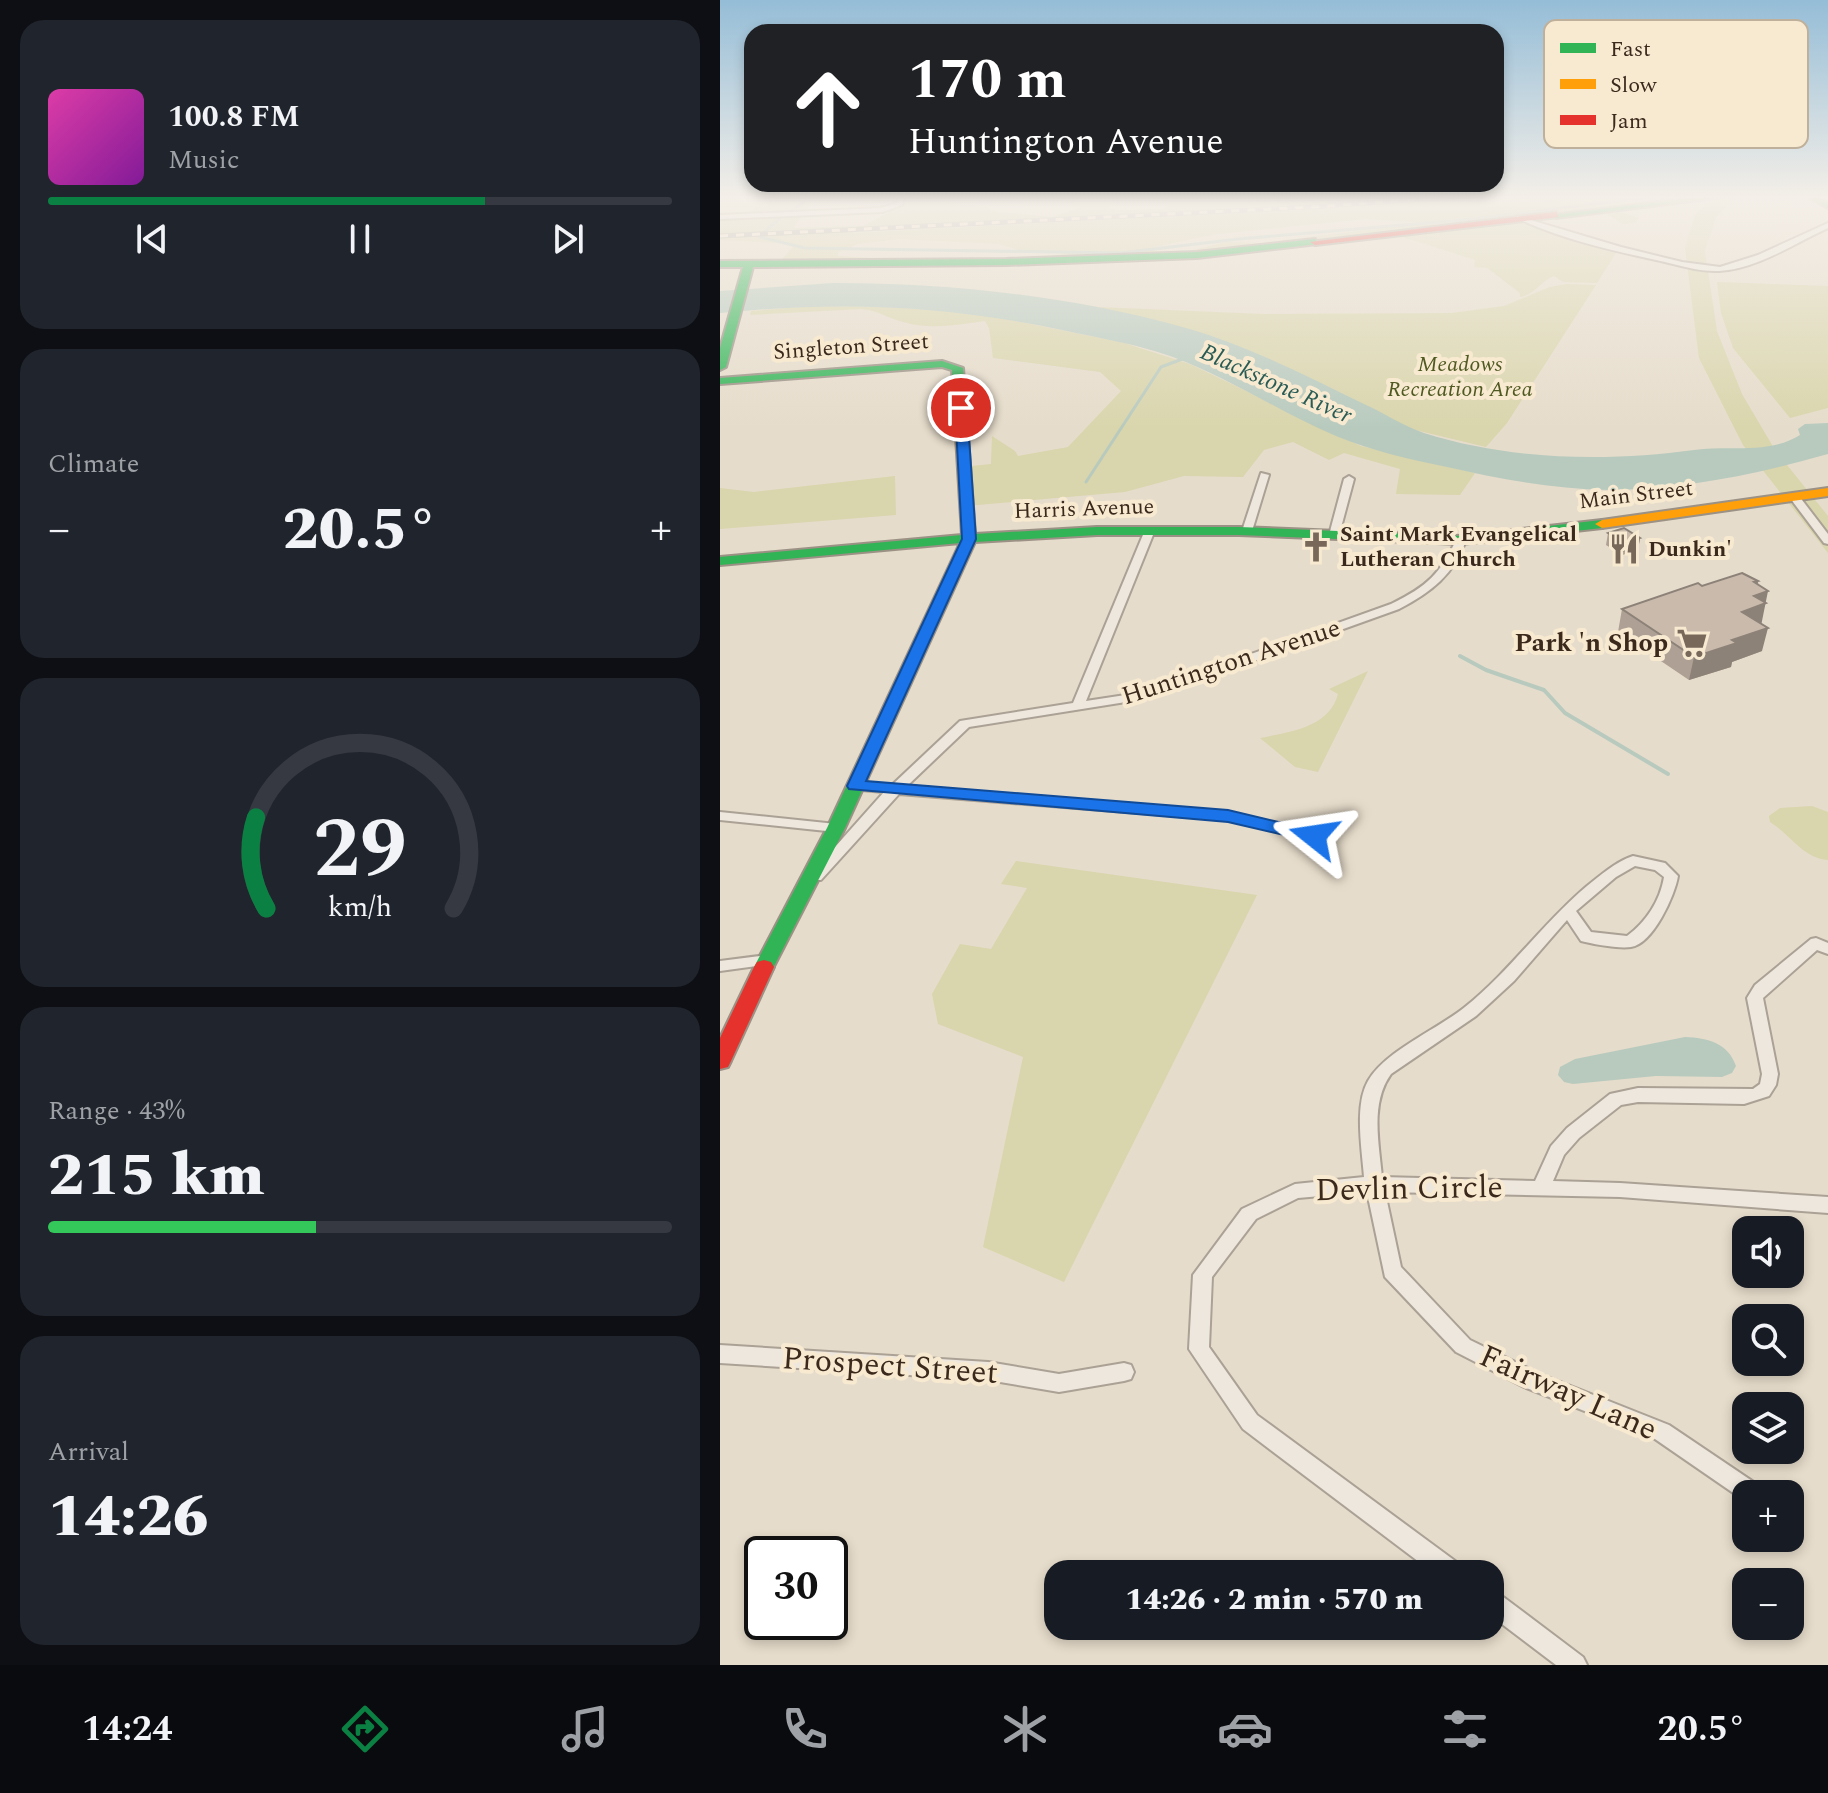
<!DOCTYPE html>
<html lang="en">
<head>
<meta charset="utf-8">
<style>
  body { margin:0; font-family:Spectral,serif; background:#20242c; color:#f1f3f6; height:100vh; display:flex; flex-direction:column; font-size:30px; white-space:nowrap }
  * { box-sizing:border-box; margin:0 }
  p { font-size:26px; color:#9ea1a6 }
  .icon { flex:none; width:44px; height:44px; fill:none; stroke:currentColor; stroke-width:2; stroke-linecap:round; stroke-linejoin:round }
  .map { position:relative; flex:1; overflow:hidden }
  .side { display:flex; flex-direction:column; gap:20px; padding:20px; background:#0d0f14; width:720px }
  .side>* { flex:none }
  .hud { position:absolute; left:24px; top:24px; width:760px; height:168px; border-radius:24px; box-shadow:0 4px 12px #0003; background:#202124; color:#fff; overflow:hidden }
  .buttons { position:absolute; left:1012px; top:1216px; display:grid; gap:16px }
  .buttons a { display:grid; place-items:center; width:72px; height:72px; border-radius:16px; background:#171b24; box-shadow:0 4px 12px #0003; font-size:40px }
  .speed { position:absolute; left:24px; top:1536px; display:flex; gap:16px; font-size:40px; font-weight:700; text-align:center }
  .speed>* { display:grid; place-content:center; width:104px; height:104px; border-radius:50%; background:#171b24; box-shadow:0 4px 12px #0003; line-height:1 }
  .speed .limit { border:4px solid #111; border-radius:12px; background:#fff; color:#111 }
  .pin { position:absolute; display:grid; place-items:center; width:68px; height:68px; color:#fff; margin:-34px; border:4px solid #fff; border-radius:50%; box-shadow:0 2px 8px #0007 }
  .me { position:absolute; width:88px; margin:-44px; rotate:285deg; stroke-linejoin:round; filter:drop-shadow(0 0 6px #0008) }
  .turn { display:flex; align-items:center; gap:28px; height:168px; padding:0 32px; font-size:36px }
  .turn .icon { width:104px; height:104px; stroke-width:2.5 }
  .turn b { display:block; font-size:56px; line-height:68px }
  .big { font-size:60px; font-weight:800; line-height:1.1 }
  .side .card { flex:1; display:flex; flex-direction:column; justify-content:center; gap:12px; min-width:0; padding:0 28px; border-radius:24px; background:#20242c }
  .side .dial { align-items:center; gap:0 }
  .dial svg { height:208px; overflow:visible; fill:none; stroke:#363941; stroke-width:7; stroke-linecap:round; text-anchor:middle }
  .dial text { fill:#f1f3f6; stroke:none }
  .song { display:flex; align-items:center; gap:24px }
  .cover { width:96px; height:96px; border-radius:12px; background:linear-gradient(135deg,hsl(320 70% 55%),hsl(290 70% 35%)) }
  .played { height:8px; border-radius:4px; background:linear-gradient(90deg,#0b8043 70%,#363941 70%) }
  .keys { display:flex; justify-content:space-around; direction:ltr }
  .heat { display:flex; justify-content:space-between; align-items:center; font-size:44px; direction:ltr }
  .charge { height:12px; border-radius:6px; background:linear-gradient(90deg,#34c759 43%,#363941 0) }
  .trip { position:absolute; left:324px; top:1560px; width:460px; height:80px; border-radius:24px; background:#171b24; box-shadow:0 4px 12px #0003; font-weight:800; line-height:80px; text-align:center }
  .menu { display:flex; height:128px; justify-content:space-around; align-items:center; background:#090b0e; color:#9ea1a6 }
  .menu .icon { width:56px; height:56px }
  .menu .current { color:#0b8043 }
  .menu b { font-size:36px; color:#f1f3f6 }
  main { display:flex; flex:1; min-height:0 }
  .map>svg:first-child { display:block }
</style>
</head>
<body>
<main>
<section class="side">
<div class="card">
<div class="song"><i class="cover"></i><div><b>100.8 FM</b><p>Music</p></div></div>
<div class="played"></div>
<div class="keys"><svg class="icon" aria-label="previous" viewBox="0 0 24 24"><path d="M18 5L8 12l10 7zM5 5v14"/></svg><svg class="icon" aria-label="pause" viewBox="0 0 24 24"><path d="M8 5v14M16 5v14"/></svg><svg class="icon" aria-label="next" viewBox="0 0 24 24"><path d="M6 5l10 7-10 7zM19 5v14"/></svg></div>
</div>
<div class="card"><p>Climate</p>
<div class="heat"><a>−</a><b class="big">20.5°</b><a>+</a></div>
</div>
<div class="card dial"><svg viewBox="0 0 100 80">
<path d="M14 69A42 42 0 1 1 86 69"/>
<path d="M14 69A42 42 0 0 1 10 34" stroke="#0b8043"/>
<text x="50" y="56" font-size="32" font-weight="700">29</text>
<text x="50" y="72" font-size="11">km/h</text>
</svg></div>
<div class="card"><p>Range · 43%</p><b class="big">215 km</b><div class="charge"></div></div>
<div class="card"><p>Arrival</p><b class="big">14:26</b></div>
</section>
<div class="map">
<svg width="1108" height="1665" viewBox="0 0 1108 1665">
  <rect width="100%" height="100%" fill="#e6dccb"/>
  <path fill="#d9d5ac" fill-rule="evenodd" d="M0,195H98L73,228L143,226L201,195L239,205L268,207L272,211L332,217L359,208L332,195H395L389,207L396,210L444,209L452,198L419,199L413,195H560L590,202L633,201L663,195H746L531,209L140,228L133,233L594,209L783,195H934L928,204L899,207L901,212L919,218L915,223L903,224L880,210L801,218L816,226L900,247L877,283L843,282L834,276C821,281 814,295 800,297V293L767,268L754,267L755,260L673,234L505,252L284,260L269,258L338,255L345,252L308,253L278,244L179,239L138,244L118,252V256L152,258L59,263L75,244L0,240V217L26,216L35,207H0ZM646,219L707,223L538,243L506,242L464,252H440L430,248L496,234Z
    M997,195H1019L996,217L985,251L997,331L1022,394L1055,450L1108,516V553L1023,445L979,358L965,248L975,215Z
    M997,282L1108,286V408L1070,418L1013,348L1001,313Z
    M847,284L876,285L787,423L766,447L691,429L451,326L378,307L543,314L732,313L784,306L830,287Z
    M92,306L179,307L261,314L401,342L470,364L641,446L755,473L740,495L676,494L680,469L624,453L609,460L573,442L544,450L523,477L464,476L405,492L246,506L242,467L271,464L272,436L295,451L298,456L348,447L401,391L380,372L273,358L269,328L265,321C237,325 210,330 183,322C167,318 158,310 141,309L30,315L31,311Z
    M175,476L176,515L0,529V488L34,492Z
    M648,671L598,772L575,767L540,738C569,732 609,728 618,694L609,689Z
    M1092,806L1108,812V860C1083,858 1071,835 1050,822L1049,816L1060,808Z
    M296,861L537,895L344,1282L263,1247L303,1057L218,1024L212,994L240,944L271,949L307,888L281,884Z"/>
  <path fill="#b8cabe" d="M113,283C232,283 351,296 466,328C528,346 587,376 644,404C664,413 683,426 704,433C789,460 886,462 974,450C1010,445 1048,455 1080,435L1078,429L1085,424L1108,423V454C1038,474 961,490 888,490C834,489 779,479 727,467C689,459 652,451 616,436C561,413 510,378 453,357C417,344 379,338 342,330C222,305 122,301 0,313V291Z
    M965,1037C988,1038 1008,1043 1016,1066L1012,1073L1002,1077L936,1076L853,1084L844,1082L838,1075L840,1067L855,1059Z"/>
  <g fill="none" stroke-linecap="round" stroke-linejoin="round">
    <path stroke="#b8cabe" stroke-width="3" d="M70,212L93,195
      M43,233L63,216
      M40,237L85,248L400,253L518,239L743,220L949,195
      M366,482L441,367L465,358"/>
    <path stroke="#b8cabe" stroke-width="4" d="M740,656L766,670L824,690L845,713L948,774"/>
    <g stroke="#aba195" stroke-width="4">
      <path id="street" d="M179,195H185L182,205L162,212L0,219V215L161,208L177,203Z
        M797,216L901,247L962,262L1000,267L1038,255L1108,223V228C1075,243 1037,269 999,271C981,272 962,266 945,262C895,251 843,240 797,218Z
        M541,473L549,475L532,531L527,534L523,533L522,531Z
        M629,476L634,479L619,535L618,537H610L609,535L624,479Z
        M1075,495L1079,496L1108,534V544L1104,543L1070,498Z
        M430,527L435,530L366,701L425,692L671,604C708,586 720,574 737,538H745L746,540C735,574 710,593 679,609L431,698L249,727L187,786L508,812L599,833L601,836L599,839L594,840L508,820L179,794L101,880H91L89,877L91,874L164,792L130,789L128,786L130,783L172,785L240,721L353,703L425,530Z
        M0,812L116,824L123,828L116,832L0,820Z
        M913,856L945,863L958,876C955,895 933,944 911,947C899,949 873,944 861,941L847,920L794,981L756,1016L671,1074C650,1103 659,1143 662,1177L815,1181L831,1146L847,1128L890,1094L918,1088L1033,1089L1040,1084L1042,1074L1027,998L1035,985L1091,939L1096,938L1108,943V954L1097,950L1043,998L1058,1074L1056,1085L1049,1096L1024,1104L918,1102L901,1105L859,1138L844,1155L833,1181L900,1183L1108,1197V1213L900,1197L665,1192L681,1267L750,1340L818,1373L949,1425L1041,1487L1044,1494H1026L1025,1501L935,1439L804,1387L736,1352L665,1277L647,1192L578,1198L536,1219L492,1277L489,1347L537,1415L742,1566L745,1574H715L523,1429L469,1349L473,1275L522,1209L575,1184L644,1177C642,1150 634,1105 648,1081C665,1051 718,1029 745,1007C790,971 823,923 867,886C881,875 895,862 913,856ZM915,866L935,870L944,877C940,901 926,922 907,936L871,932L856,911L896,877Z
        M47,955L52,956L55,960L52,964L0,971V961Z
        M0,1345L268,1362L339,1374L404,1363L411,1365L414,1372L411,1379L404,1381L339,1392L268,1380L0,1363Z
        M770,1590L778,1593L863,1657L867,1665H836L770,1615Z"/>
    </g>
    <g stroke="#9b9185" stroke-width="4">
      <path id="fast" d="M994,195H1019L836,218L832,215Z
        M1084,195H1094L1108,202V208Z
        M595,239L598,244L477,258L286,265L33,267L6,367L0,370V348L23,267H0V261L286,259L477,252Z
        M222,361L243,368L255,534L377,527H519L741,536L882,520L889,524L882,528L741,544L519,535H377L255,542L125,828L51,972H37L34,967L107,828L240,543L0,565V557L242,535L232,370L222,367L0,384V378Z"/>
    </g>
    <g stroke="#9b9185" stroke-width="4">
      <path id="slow" d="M1108,488V496L882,528L875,524L882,520Z"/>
    </g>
    <g stroke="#9b9185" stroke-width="4">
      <path id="jam" d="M836,212L839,217L595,245L590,242Z
        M44,960L51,962L54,967L11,1061L8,1067L0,1069V1038L34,967L37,962Z"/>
    </g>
    <use href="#street" fill="#ede7de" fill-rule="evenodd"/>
    <use href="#fast" fill="#30b455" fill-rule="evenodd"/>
    <use href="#slow" fill="#ff9f0a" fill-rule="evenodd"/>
    <use href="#jam" fill="#e5322d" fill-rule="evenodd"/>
    <g stroke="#aca69e" stroke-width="5">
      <path id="rail" d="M0,236L592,207L759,195"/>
    </g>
    <use href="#rail" stroke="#f8ead1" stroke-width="3" stroke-dasharray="8" stroke-linecap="butt"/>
  </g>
  <path fill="#aea094" d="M888,533L920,538L918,550L902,555L886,545Z
    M1038,581L1042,651L1012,662L1011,667L969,680L898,632L902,609L982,586Z"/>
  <path fill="#8d8278" d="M920,538L918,550L902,555L904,543Z
    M1038,581L1035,596L1048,591L1041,626L1022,612L1034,582Z
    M1048,628L1042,651L1012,662L1011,667L969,680L974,657L1012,640Z"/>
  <path fill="#cabaac" stroke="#8d8278" stroke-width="2" d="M904,528L920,538L904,543L888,533Z
    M1022,573L1038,581L1034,582L1048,591L1034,596L1046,603L1022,612L1048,628L1012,640L1017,643L974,657L902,609L978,583L982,586Z"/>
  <linearGradient id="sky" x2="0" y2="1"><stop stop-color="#95bdd7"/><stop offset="0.46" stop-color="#f4efe8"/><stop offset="1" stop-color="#f4efe8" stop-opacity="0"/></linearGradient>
  <rect width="1108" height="428" fill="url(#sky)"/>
  <path fill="#1a73e8" stroke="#114b97" stroke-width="2" d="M241,405L247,408L256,539L146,781L508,810L601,832L604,836L601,840L594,842L508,822L129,789L127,786L242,539L235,408Z"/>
  <defs>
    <g id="church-bare" transform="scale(2.4)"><path d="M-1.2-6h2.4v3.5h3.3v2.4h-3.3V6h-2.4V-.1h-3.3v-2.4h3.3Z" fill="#776859" stroke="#f8ead1" stroke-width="2.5" paint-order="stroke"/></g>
    <g id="restaurant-bare" transform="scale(2.4)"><path d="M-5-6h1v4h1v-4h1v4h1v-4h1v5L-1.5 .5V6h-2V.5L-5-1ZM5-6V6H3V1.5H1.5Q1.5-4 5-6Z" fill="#776859" stroke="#f8ead1" stroke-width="2.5" paint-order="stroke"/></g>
    <g id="supermarket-bare" transform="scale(2.4)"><path d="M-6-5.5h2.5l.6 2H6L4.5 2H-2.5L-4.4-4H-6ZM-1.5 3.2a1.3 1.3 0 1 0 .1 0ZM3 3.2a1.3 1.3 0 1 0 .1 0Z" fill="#776859" stroke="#f8ead1" stroke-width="2.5" paint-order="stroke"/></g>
  </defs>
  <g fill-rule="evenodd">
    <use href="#church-bare" x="596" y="547"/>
    <use href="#restaurant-bare" x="904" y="549"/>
    <use href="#supermarket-bare" x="972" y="643"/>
  </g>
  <g text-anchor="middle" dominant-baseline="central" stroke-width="8" stroke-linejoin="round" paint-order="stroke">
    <g font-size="22" fill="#3b291c" stroke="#f8ead1">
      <text transform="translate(131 347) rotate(-4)">Singleton Street</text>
      <text transform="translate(916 495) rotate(-7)">Main Street</text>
      <text transform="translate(364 509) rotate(-2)">Harris Avenue</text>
    </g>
    <g font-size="22" font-style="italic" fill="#4f5921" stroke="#f8ead1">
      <text x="740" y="364">Meadows<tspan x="740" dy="25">Recreation Area</tspan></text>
    </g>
    <g font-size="22" font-weight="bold" fill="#3b291c" stroke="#f8ead1" text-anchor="start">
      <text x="620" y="534">Saint Mark Evangelical<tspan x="620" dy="25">Lutheran Church</tspan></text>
      <text x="928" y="549">Dunkin'</text>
    </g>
    <g font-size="24" font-style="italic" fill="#2a5c55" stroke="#f8ead1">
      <text transform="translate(556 384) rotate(24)">Blackstone River</text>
    </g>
    <g font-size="26" font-weight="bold" fill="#3b291c" stroke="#f8ead1" text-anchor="end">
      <text x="948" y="643">Park 'n Shop</text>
    </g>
    <g font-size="26" fill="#3b291c" stroke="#f8ead1">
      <text transform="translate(511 662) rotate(-18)">Huntington Avenue</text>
    </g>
    <g font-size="32" fill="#3b291c" stroke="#f8ead1">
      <text transform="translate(689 1189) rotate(-1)">Devlin Circle</text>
      <text transform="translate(170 1366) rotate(4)">Prospect Street</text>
      <text transform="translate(848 1393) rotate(24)">Fairway Lane</text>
    </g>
  </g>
  <rect x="824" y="20" width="264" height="128" rx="12" fill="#f8ead1" stroke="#bfb09b" stroke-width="2"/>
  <rect x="840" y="43" width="36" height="10" fill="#30b455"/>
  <rect x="840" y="79" width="36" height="10" fill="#ff9f0a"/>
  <rect x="840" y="115" width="36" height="10" fill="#e5322d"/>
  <g font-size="22" fill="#3b291c">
    <text x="890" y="56">Fast</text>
    <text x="890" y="92">Slow</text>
    <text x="890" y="128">Jam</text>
  </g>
</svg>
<div class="buttons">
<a><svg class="icon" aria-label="sound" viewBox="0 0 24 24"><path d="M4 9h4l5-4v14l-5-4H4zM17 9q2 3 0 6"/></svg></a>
<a><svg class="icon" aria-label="search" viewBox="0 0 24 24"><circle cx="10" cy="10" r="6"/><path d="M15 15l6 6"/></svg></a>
<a><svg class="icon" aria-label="layers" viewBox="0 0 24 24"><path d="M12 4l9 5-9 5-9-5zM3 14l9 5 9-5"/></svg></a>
<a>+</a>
<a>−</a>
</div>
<div class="speed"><div class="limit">30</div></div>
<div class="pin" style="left:241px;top:408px;background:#d93025"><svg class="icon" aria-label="arrive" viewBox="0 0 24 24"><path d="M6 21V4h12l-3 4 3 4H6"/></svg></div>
<svg class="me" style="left:594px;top:836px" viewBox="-20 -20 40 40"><path d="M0-17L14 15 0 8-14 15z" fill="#1a73e8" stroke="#fff" stroke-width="4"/></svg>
<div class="trip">14:26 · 2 min · 570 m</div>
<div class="hud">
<div class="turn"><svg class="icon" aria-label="ahead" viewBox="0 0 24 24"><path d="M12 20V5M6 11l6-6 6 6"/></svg><div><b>170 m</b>Huntington Avenue</div></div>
</div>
</div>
</main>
<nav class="menu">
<b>14:24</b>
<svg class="icon current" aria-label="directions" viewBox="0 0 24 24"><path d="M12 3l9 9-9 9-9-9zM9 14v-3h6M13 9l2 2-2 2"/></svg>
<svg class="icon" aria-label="music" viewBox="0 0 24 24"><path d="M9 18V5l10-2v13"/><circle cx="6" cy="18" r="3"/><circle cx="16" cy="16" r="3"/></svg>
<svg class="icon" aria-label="phone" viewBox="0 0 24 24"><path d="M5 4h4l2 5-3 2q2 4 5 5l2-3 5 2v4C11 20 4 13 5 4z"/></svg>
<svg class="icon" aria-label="climate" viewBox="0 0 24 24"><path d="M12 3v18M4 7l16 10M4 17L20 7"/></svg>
<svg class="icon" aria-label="car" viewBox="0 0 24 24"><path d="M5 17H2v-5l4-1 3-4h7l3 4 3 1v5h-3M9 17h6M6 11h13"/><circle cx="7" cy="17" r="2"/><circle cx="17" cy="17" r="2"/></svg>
<svg class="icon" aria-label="filters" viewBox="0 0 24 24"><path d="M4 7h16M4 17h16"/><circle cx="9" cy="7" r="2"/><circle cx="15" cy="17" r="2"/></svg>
<b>20.5°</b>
</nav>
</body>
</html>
